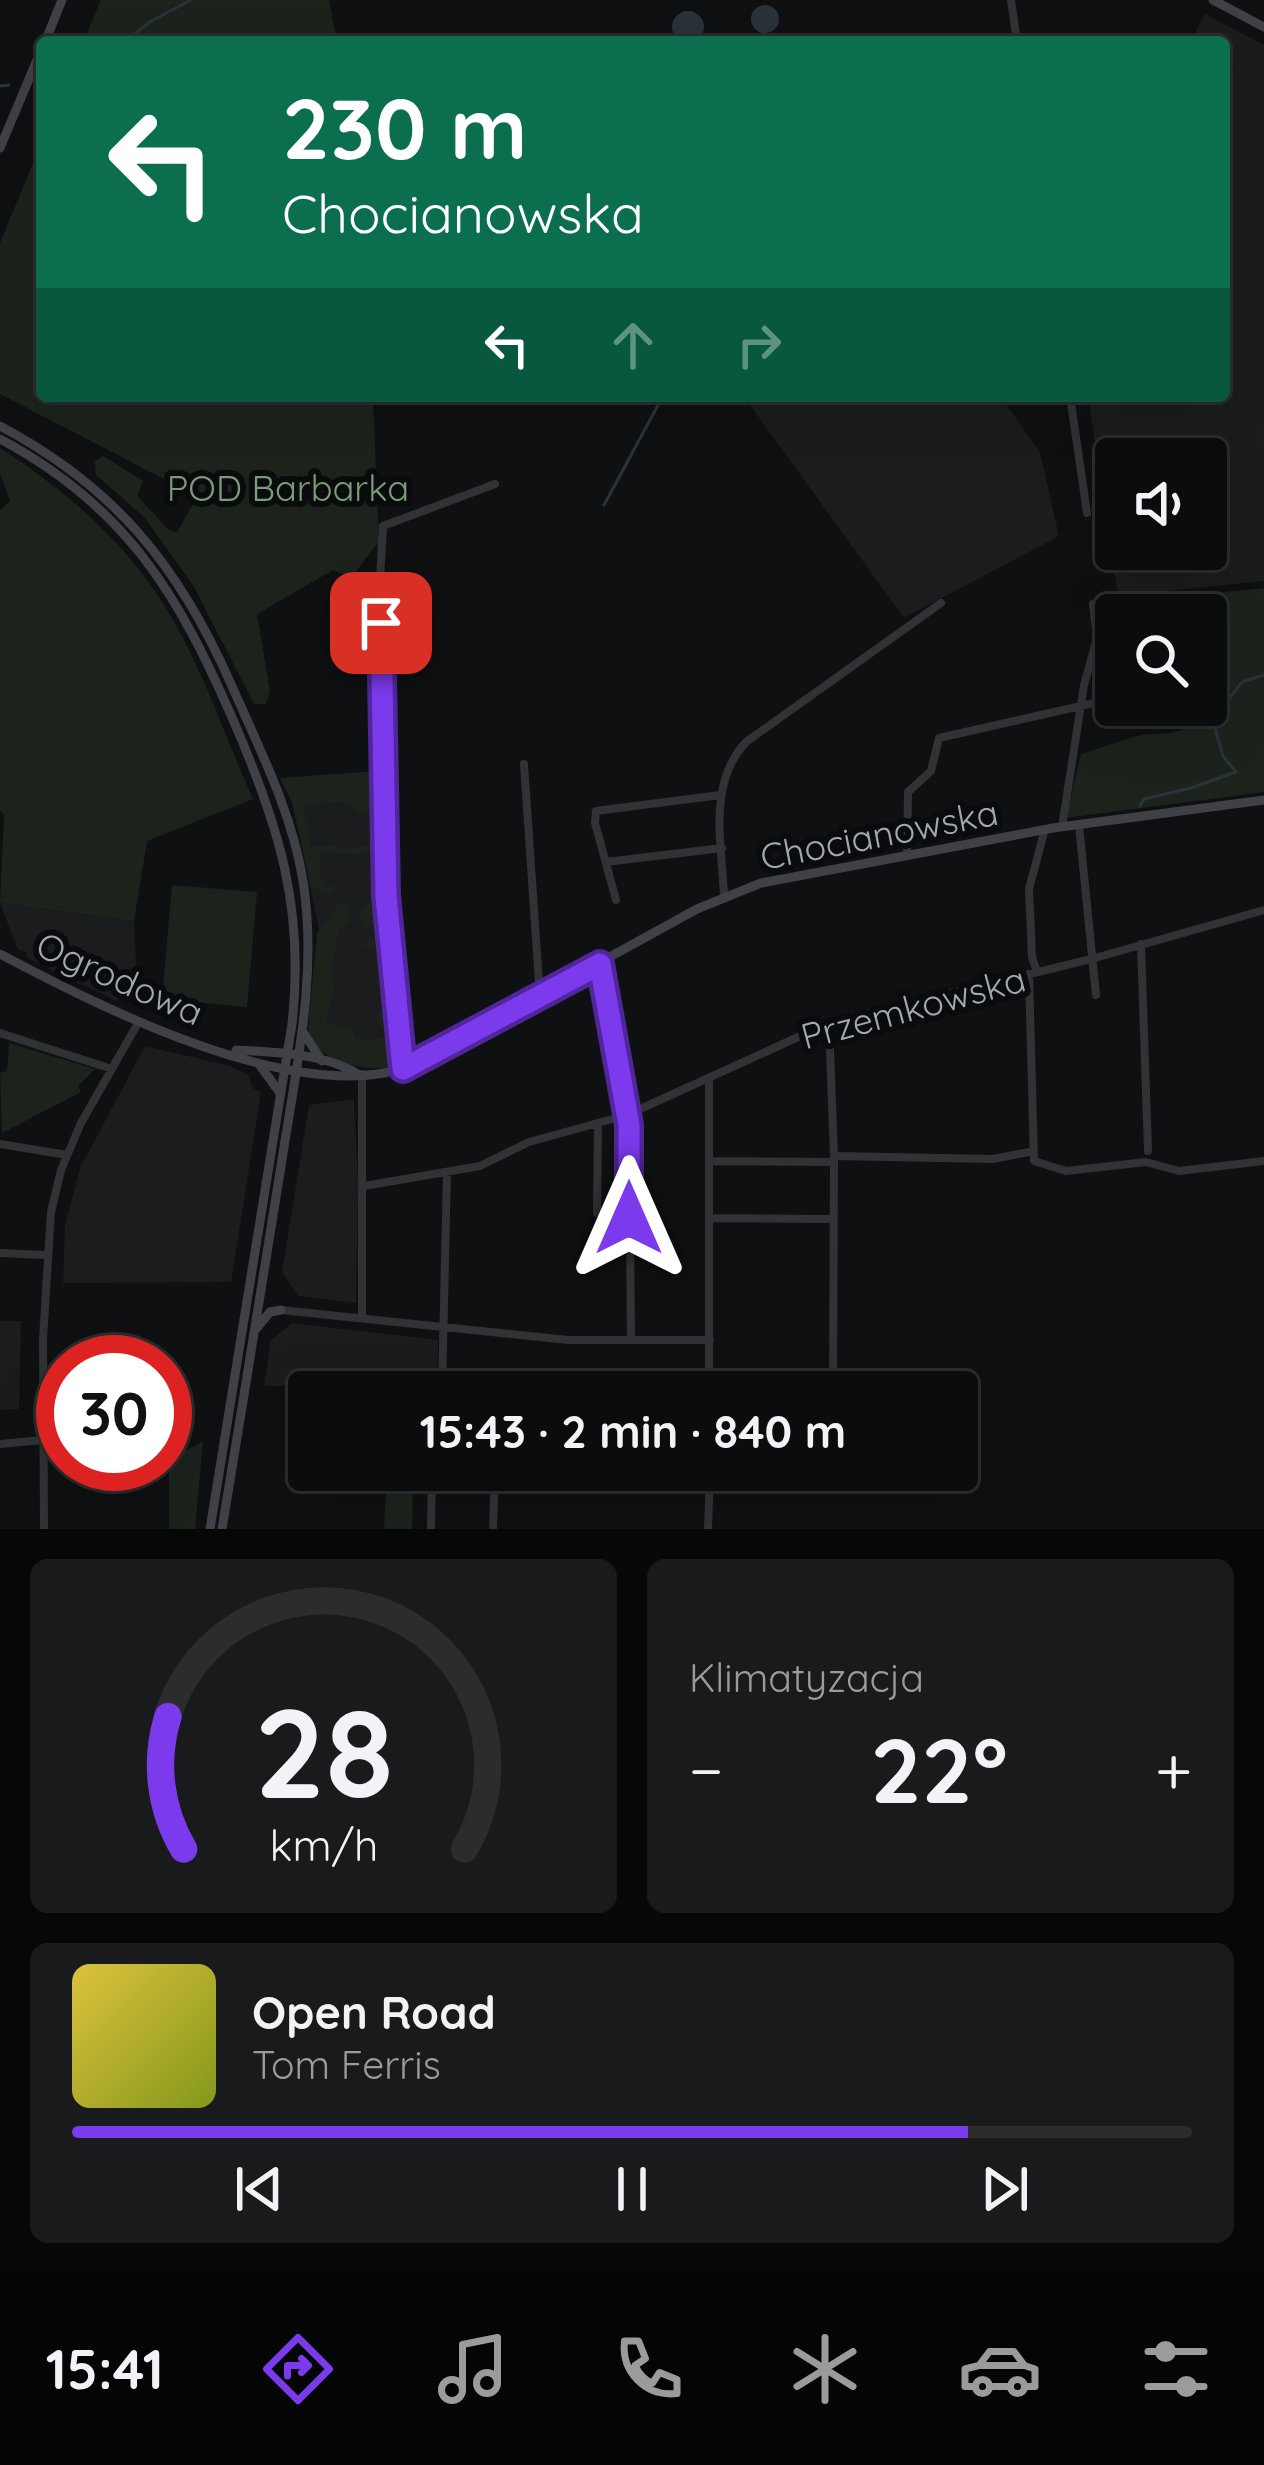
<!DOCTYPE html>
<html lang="pl">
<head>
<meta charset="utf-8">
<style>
  body { margin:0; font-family:Quicksand,sans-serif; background:#191a1b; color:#f1f3f6; height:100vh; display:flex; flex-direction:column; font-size:45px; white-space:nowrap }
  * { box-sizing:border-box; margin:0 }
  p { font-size:39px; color:#9a9b9d }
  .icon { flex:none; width:66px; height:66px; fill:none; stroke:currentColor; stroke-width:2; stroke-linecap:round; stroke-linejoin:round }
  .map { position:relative; height:1529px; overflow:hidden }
  .sheet { display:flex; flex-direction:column; gap:30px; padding:30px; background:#060707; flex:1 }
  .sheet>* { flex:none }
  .banner { position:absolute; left:36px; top:36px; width:1194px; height:366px; border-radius:12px; box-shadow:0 12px 48px #0002,0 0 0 3px #2b2c2e; background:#0b6e4f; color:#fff; overflow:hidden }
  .fabs { position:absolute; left:1095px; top:438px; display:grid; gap:24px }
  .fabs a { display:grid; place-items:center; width:132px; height:132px; border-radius:12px; background:#0b0c0d; box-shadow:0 12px 48px #0002,0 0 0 3px #2b2c2e; font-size:60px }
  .speed { position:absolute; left:36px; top:1335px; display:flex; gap:24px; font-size:60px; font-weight:700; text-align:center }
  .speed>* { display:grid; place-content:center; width:156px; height:156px; border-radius:50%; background:#0b0c0d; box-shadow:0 12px 48px #0002,0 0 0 3px #2b2c2e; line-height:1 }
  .speed .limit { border:18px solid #d22; background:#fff; color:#111 }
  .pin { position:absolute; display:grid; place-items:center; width:102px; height:102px; color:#fff; margin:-51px; border-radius:24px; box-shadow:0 6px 18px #0006 }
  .me { position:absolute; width:132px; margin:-66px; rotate:0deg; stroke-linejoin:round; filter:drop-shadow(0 0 9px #0008) }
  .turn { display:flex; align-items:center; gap:42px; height:252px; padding:0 48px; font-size:54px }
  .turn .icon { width:156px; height:156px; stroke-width:2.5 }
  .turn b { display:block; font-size:84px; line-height:102px }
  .lanes { display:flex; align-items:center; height:114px; padding:0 48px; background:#0003; justify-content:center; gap:60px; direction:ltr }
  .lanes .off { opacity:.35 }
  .big { font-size:90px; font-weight:800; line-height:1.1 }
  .sheet .widget { flex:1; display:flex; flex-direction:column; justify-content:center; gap:18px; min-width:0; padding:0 42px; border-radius:18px; background:#191a1b }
  .sheet .dial { align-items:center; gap:0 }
  .dial svg { height:312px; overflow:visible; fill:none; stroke:#2b2c2e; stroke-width:7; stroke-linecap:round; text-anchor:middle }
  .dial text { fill:#f1f3f6; stroke:none }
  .song { display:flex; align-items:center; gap:36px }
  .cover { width:144px; height:144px; border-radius:18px; background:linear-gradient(135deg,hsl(50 70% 55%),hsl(70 70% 35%)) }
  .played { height:12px; border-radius:6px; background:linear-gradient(90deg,#7c3aed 80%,#2b2c2e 80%) }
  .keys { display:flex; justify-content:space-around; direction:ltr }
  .heat { display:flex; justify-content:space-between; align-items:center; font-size:66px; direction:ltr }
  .sheet .tiles { flex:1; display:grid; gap:30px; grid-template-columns:1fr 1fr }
  .widget:last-child { grid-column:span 2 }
  .trip { position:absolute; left:288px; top:1371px; width:690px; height:120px; border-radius:12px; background:#0b0c0d; box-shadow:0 12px 48px #0002,0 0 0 3px #2b2c2e; font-weight:800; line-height:120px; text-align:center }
  .tab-bar { display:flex; height:192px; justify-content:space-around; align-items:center; background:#040505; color:#9a9b9d }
  .tab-bar .icon { width:84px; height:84px }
  .tab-bar .active { color:#7c3aed }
  .tab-bar b { font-size:54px; color:#f1f3f6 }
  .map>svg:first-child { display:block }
</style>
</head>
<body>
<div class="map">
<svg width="1264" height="1529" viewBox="0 0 1264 1529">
  <rect width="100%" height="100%" fill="#0f1011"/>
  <path fill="#1b1c1e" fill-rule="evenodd" d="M1205,14L1264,45V581L1118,596L1088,396H1224V42H1190ZM1206,459V549H1116V459Z
    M753,396H1000L1040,452L1059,536L904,618L747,401Z
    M378,771L382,908L396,1015L392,1053L312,1033L321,938L292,802L280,778Z
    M0,903L134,921L136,965L117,1001L27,958V952L18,950Z
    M145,1046L230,1066L247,1074L254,1089L261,1092L231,1282L63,1283L65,1226L80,1168Z
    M354,1099L358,1183L356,1303L298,1296L282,1272L309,1105Z
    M0,1321H21L19,1409L0,1410Z
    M292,1323L438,1340L437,1386H264L271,1340Z"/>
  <path fill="#1c231c" d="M101,0H329L337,42H83Z
    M42,141V396H373L379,541L351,578L333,570L257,614L270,691L266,704H254L193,585L144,517L96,475L95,461L103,456L143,481L137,496L168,529L177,533L197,496L0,394V243Z
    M0,448C53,482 106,525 144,576C194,641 220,725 253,799L147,841L134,921L0,903L4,814L0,811V510L10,501L0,474Z
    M1264,588V792L1066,818L1081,754L1140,735L1171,733L1200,724L1195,705H1206V701L1227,696L1216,593Z
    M378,771L379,814H360L349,802L303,804L311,847L329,845L341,849L380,844C369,858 338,856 326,850L320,855V879H325L323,883L327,887L331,884L335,889L332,894L321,893L311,883L292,802L280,778Z
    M172,885L257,892L247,1007L162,999Z
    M375,903L382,908L396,1015L390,1023L380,1026L376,1020L382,1007H387L390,994L385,992L388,962L381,956L382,949L360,946L384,932L382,920L366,929L358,916L366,904Z
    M344,904L348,908L349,924L339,929L330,978L334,985L326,1021L353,1030L355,1039L363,1036V1040L372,1042L374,1038H388L396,1051L386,1068C354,1069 317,1062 308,1028L317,933L337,905Z
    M9,1043L95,1069L78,1086L81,1092L2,1133L0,1073L7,1071Z
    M203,1441L195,1529H169V1460Z
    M386,1487L413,1488L412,1529H384Z"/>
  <path fill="#293339" d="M751 19a14 14 0 1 1 28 0a14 14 0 1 1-28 0Z
    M672 27a16 16 0 1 1 32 0a16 16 0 1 1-32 0Z"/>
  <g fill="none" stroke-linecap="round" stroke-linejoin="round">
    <path stroke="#293339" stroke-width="3" d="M124,42L151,21L191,0
      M0,86L9,85
      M604,505L663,396
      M1140,806L1144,799L1191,788L1236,772L1223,756L1208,704L1229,699L1242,682L1264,675"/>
    <path stroke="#313236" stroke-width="8" d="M1011,0L1017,42
      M1070,396L1087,513
      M524,764L540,997
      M1079,825L1096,995
      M1062,827L1084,685L1097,638L1093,604
      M907,854L908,792L931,771L939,738L1116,698
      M606,862L722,848
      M724,896C722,844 707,784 746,742L941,603
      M616,900L595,823L596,811L720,795
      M1141,944L1148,1151
      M600,964L629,1125L631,1340
      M1037,972L1032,957L1029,889L1045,829
      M1029,974L1034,1161L1066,1171L1146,1162L1179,1171L1264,1161
      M829,1023L834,1156L833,1392
      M0,1033L112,1069
      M403,1067L385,896L380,579L383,526L495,484
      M709,1078V1392
      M0,1144L67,1155
      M834,1156L993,1159L1034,1151
      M711,1161L834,1162
      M364,1186L480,1166L529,1142L627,1115L829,1023L1095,958L1264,910
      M597,1213L598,1124
      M709,1218L832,1219
      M0,1253L45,1255
      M281,1310L568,1340H710
      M362,1318V1074
      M442,1392L447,1172
      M0,1444L43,1440
      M44,1529L43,1338L51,1212L61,1170L81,1123L138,1023
      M431,1529L432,1470
      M493,1529L495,1470
      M708,1529L710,1470"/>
    <path stroke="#3f4146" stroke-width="9" d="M1213,0L1264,27
      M45,42L62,0
      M0,148L42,48
      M0,426C115,487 179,566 231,684C259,748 292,812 303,881C318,975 296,1067 282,1160C263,1283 242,1406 222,1529
      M0,439C127,507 179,595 234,722C279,826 305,909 292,1024L210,1529
      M0,954C100,1007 303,1111 415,1064L697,909L761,883L1053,828L1264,800
      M303,1032L322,1061
      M236,1050C274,1052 324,1053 358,1074
      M259,1064L280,1093
      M257,1328L270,1312L281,1310"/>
  </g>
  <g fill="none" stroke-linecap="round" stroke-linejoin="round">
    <g stroke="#51269a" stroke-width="30">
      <path id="route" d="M381,623L386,896L403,1069L600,964L629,1125V1218"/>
    </g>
    <use href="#route" stroke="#7c3aed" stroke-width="21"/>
  </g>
  <g text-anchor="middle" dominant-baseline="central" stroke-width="12" stroke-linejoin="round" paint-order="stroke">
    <g font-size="36" fill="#799d77" stroke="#0a0b0c">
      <text x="288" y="487">POD Barbarka</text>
    </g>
    <g font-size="36" fill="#a1a8b2" stroke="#0a0b0c">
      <text transform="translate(879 834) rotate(-11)">Chocianowska</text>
      <text transform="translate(120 978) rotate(24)">Ogrodowa</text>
      <text transform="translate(913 1007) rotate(-15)">Przemkowska</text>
    </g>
  </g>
</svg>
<div class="fabs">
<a><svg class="icon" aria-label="sound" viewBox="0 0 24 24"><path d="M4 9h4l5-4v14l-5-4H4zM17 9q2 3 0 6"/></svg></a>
<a><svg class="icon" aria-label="search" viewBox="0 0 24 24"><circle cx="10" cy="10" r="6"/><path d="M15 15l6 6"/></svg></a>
</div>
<div class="speed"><div class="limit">30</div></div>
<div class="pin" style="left:381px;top:623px;background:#d93025"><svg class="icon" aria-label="arrive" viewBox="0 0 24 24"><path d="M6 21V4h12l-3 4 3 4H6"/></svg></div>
<svg class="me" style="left:629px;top:1218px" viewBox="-20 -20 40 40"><path d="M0-17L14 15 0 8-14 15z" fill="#7c3aed" stroke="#fff" stroke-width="4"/></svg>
<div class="trip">15:43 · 2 min · 840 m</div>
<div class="banner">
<div class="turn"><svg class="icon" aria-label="left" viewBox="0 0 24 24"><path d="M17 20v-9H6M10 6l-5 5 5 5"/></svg><div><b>230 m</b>Chocianowska</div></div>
<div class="lanes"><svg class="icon" aria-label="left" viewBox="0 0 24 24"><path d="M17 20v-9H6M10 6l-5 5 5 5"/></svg><svg class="icon off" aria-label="ahead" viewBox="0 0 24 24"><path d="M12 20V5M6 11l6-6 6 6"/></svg><svg class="icon off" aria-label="right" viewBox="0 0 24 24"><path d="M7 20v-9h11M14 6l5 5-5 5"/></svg></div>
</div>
</div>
<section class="sheet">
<div class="tiles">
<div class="widget dial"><svg viewBox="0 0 100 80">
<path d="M14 69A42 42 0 1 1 86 69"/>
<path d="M14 69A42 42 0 0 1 10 35" stroke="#7c3aed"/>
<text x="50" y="56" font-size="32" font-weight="700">28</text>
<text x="50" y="72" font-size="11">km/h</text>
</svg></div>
<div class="widget"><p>Klimatyzacja</p>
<div class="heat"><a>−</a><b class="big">22°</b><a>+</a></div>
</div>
<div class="widget">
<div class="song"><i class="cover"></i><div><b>Open Road</b><p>Tom Ferris</p></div></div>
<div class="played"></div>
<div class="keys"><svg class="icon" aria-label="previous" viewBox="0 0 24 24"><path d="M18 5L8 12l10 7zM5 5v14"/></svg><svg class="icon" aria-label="pause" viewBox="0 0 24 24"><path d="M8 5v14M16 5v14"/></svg><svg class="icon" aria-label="next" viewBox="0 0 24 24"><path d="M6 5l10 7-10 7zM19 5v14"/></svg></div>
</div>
</div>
</section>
<nav class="tab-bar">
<b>15:41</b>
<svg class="icon active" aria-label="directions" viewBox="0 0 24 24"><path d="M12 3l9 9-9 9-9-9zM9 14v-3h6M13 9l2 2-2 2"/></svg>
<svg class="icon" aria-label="music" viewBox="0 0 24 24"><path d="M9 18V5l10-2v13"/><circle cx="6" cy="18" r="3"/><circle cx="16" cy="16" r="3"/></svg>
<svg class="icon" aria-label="phone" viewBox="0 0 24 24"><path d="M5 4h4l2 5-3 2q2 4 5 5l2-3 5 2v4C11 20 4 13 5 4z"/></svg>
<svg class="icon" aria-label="climate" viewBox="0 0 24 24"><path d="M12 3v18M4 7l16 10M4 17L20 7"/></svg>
<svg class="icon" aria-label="car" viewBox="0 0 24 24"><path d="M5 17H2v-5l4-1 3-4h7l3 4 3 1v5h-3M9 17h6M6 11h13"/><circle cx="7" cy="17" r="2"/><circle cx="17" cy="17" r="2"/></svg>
<svg class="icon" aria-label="filters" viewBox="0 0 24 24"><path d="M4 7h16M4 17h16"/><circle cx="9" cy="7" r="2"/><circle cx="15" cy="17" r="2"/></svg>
</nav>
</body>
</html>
